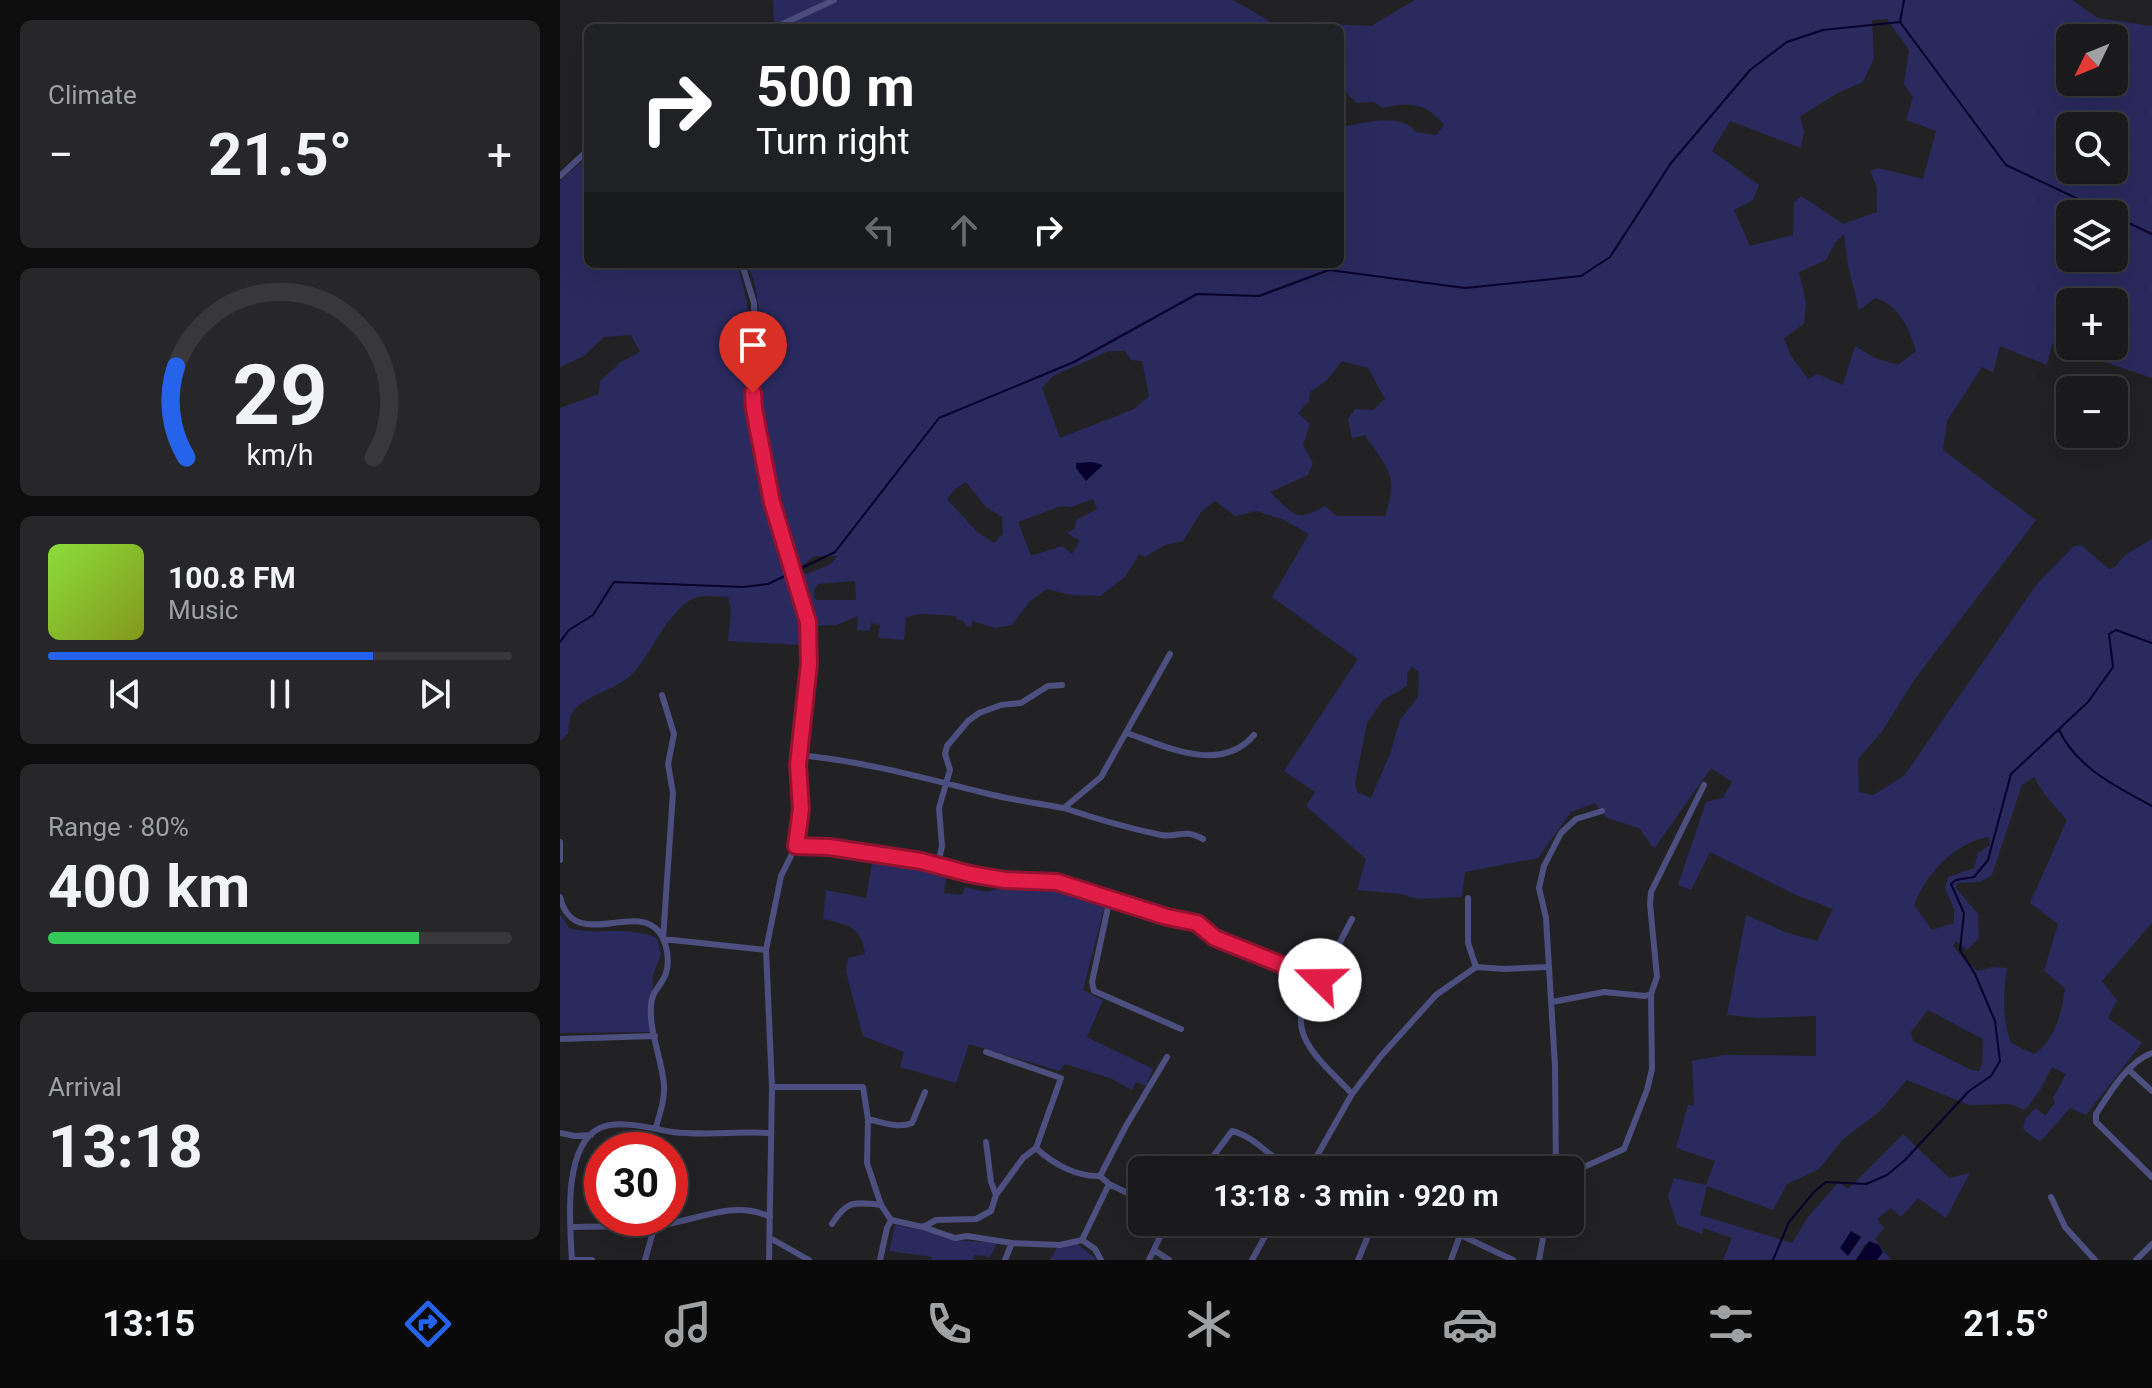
<!DOCTYPE html>
<html lang="en">
<head>
<meta charset="utf-8">
<style>
  body { margin:0; font-family:Roboto,sans-serif; background:#272729; color:#f1f3f6; height:100vh; display:flex; flex-direction:column; font-size:30px; white-space:nowrap }
  * { box-sizing:border-box; margin:0 }
  p { font-size:26px; color:#9fa1a3 }
  .icon { flex:none; width:44px; height:44px; fill:none; stroke:currentColor; stroke-width:2; stroke-linecap:round; stroke-linejoin:round }
  .map { position:relative; flex:1; overflow:hidden }
  .details { display:flex; flex-direction:column; gap:20px; padding:20px; background:#0e0e0f; width:560px }
  .details>* { flex:none }
  .hud { position:absolute; left:24px; top:24px; width:760px; height:244px; border-radius:12px; box-shadow:0 8px 32px #0002,0 0 0 2px #38383b; background:#202124; color:#fff; overflow:hidden }
  .needle { width:52px; rotate:227deg }
  .fabs { position:absolute; left:1496px; top:24px; display:grid; gap:16px }
  .fabs a { display:grid; place-items:center; width:72px; height:72px; border-radius:12px; background:#1a1a1c; box-shadow:0 8px 32px #0002,0 0 0 2px #38383b; font-size:40px }
  .speed { position:absolute; left:24px; top:1132px; display:flex; gap:16px; font-size:40px; font-weight:700; text-align:center }
  .speed>* { display:grid; place-content:center; width:104px; height:104px; border-radius:50%; background:#1a1a1c; box-shadow:0 8px 32px #0002,0 0 0 2px #38383b; line-height:1 }
  .speed .limit { border:12px solid #d22; background:#fff; color:#111 }
  .pin { position:absolute; display:grid; place-items:center; width:68px; height:68px; color:#fff; margin:-82px -34px; border-radius:50% 50% 50% 0; rotate:-45deg; box-shadow:0 0 8px #0007 }
  .pin .icon { rotate:45deg }
  .me { position:absolute; width:88px; margin:-44px; rotate:292deg; stroke-linejoin:round; filter:drop-shadow(0 0 6px #0008) }
  .turn { display:flex; align-items:center; gap:28px; height:168px; padding:0 40px; font-size:36px }
  .turn .icon { width:104px; height:104px; stroke-width:2.5 }
  .turn b { display:block; font-size:56px; line-height:68px }
  .lanes { display:flex; align-items:center; height:76px; padding:0 40px; background:#0003; justify-content:center; gap:40px; direction:ltr }
  .lanes .off { opacity:.35 }
  .big { font-size:60px; font-weight:700; line-height:1.1 }
  .details .widget { flex:1; display:flex; flex-direction:column; justify-content:center; gap:12px; min-width:0; padding:0 28px; border-radius:12px; background:#272729 }
  .details .dial { align-items:center; gap:0 }
  .dial svg { height:208px; overflow:visible; fill:none; stroke:#38383b; stroke-width:7; stroke-linecap:round; text-anchor:middle }
  .dial text { fill:#f1f3f6; stroke:none }
  .song { display:flex; align-items:center; gap:24px }
  .cover { width:96px; height:96px; border-radius:12px; background:linear-gradient(135deg,hsl(90 70% 55%),hsl(70 70% 35%)) }
  .played { height:8px; border-radius:4px; background:linear-gradient(90deg,#2563eb 70%,#38383b 70%) }
  .keys { display:flex; justify-content:space-around; direction:ltr }
  .heat { display:flex; justify-content:space-between; align-items:center; font-size:44px; direction:ltr }
  .charge { height:12px; border-radius:6px; background:linear-gradient(90deg,#34c759 80%,#38383b 0) }
  .trip { position:absolute; left:568px; top:1156px; width:456px; height:80px; border-radius:12px; background:#1a1a1c; box-shadow:0 8px 32px #0002,0 0 0 2px #38383b; font-weight:700; line-height:80px; text-align:center }
  .tab-bar { display:flex; height:128px; justify-content:space-around; align-items:center; background:#0a0a0b; color:#9fa1a3 }
  .tab-bar .icon { width:56px; height:56px }
  .tab-bar .on { color:#2563eb }
  .tab-bar b { font-size:36px; color:#f1f3f6 }
  main { display:flex; flex:1; min-height:0 }
  .map>svg:first-child { display:block }
</style>
</head>
<body>
<main>
<section class="details">
<div class="widget"><p>Climate</p>
<div class="heat"><a>−</a><b class="big">21.5°</b><a>+</a></div>
</div>
<div class="widget dial"><svg viewBox="0 0 100 80">
<path d="M14 69A42 42 0 1 1 86 69"/>
<path d="M14 69A42 42 0 0 1 10 34" stroke="#2563eb"/>
<text x="50" y="56" font-size="32" font-weight="700">29</text>
<text x="50" y="72" font-size="11">km/h</text>
</svg></div>
<div class="widget">
<div class="song"><i class="cover"></i><div><b>100.8 FM</b><p>Music</p></div></div>
<div class="played"></div>
<div class="keys"><svg class="icon" aria-label="previous" viewBox="0 0 24 24"><path d="M18 5L8 12l10 7zM5 5v14"/></svg><svg class="icon" aria-label="pause" viewBox="0 0 24 24"><path d="M8 5v14M16 5v14"/></svg><svg class="icon" aria-label="next" viewBox="0 0 24 24"><path d="M6 5l10 7-10 7zM19 5v14"/></svg></div>
</div>
<div class="widget"><p>Range · 80%</p><b class="big">400 km</b><div class="charge"></div></div>
<div class="widget"><p>Arrival</p><b class="big">13:18</b></div>
</section>
<div class="map">
<svg width="1592" height="1260" viewBox="0 0 1592 1260">
  <rect width="100%" height="100%" fill="#222225"/>
  <path fill="#2a2a5f" fill-rule="evenodd" d="M213,0H673L720,27L770,24L811,26L855,0H1512L1538,18L1592,26V378L1492,344L1487,365L1440,346L1433,372L1422,367L1387,421L1383,450L1476,520L1355,679L1321,733L1298,759L1299,792L1313,795L1344,776L1477,584L1514,546H1522L1549,569L1555,567L1565,555L1592,539V923L1542,981L1557,1000L1548,1018L1582,1043L1526,1115L1510,1108L1480,1142L1463,1129L1465,1119L1476,1108L1485,1116L1495,1103L1493,1098L1506,1074L1492,1067L1480,1090L1465,1110L1450,1104L1409,1105L1347,1080L1319,1112L1283,1139L1259,1169L1227,1184L1213,1210L1147,1186L1140,1215L1232,1243L1248,1217L1279,1182L1288,1189L1343,1134L1389,1178L1410,1173L1386,1218L1358,1198L1341,1217L1331,1208L1317,1219L1324,1228L1315,1239L1331,1260H1317L1323,1251L1305,1244L1296,1260H1163L1172,1238L1144,1228L1142,1234L1117,1225L1108,1196L1114,1178L1146,1185L1155,1161L1116,1148L1128,1105H1134L1132,1061L1164,1055L1256,1056V1016L1198,1018L1167,1015L1186,915L1225,932L1257,941L1273,909L1236,895L1150,852L1131,890L1118,885L1146,802L1163,798L1172,782L1151,768L1094,849L1079,828L1047,818L1035,803L1011,812L978,858L905,872L902,897L857,899L841,894L797,890L806,859L746,806L755,792L724,771L798,659L712,597L749,534L724,520L697,511L675,516L655,501L641,512L623,541L605,545L585,557L579,554L565,577L540,596L511,595L487,589L470,601L452,625L435,628L412,621V626L407,627L403,621L396,619V616L360,614L346,617L344,640L318,638L320,625L311,623L309,631L297,630L298,616L277,625L252,626L237,575L239,572L247,574L271,564L277,556H255L241,566L233,562C218,510 202,458 199,405C197,362 207,303 187,264H780V127C803,124 840,111 856,132L876,135L884,125C867,103 849,101 823,108L814,102L797,103L783,90L780,92V28H214ZM1327,19L1349,50L1344,84L1353,97L1346,120L1376,131L1363,179L1318,168L1310,171L1317,187V212L1283,224L1241,196L1234,203L1233,235L1190,246L1174,210L1193,200L1199,185L1152,151L1170,121L1241,148L1244,132L1240,116L1278,93L1303,82L1314,58L1312,20ZM1510,38H1554V82H1510ZM1510,126H1554V170H1510ZM1510,214H1554V258H1510ZM1284,234L1288,266L1299,310L1315,298C1340,305 1349,329 1356,351L1338,365L1315,358L1295,346L1283,385L1257,374L1248,379L1231,356L1224,338L1244,324L1246,303L1239,272L1266,260L1275,243ZM1510,302H1554V346H1510ZM549,351H565L571,360L582,361L589,396L574,409L500,438L482,388L493,376ZM782,361L808,368L825,399L813,410L795,409L788,419L792,438L805,435C828,470 839,474 825,516H777L765,506C734,524 734,514 710,492L748,475L753,463L743,445L750,424L738,413L749,401L750,392L766,381ZM406,482L426,507L442,517L443,534L434,543L417,532L387,499L395,489ZM533,499L537,509L516,520L515,528L507,533L520,541L512,554L502,546L471,556L458,522L501,506L511,507ZM295,581L296,600H257L254,598V590L258,584ZM852,666L859,673L858,697L840,720L830,754L811,798L797,792L795,783L807,723L823,700L847,686V673ZM1474,777L1485,795L1507,820L1470,903L1498,924L1484,971L1505,988C1502,1012 1495,1041 1474,1054L1451,1043C1442,1017 1443,995 1447,968L1432,967L1418,971L1407,963L1393,946L1396,941L1407,950L1419,938L1418,914L1396,888L1397,883L1420,882L1432,875L1462,785ZM1429,837L1430,845L1418,853L1414,868L1388,877L1385,888L1394,909V923L1372,930L1354,905C1366,874 1395,842 1429,837ZM1368,1010L1423,1039L1422,1064L1419,1071L1411,1070L1353,1041L1351,1032Z
    M28,156V264H177C185,291 192,319 191,348C191,369 188,388 191,409C201,485 223,556 244,629L242,645L168,641L171,610L168,597C159,597 146,595 137,597C109,607 93,652 73,673C57,691 21,695 11,715C9,720 9,728 8,733L0,741V408L39,394L40,381L61,362L80,352L71,335L44,337L24,356L0,367V181Z
    M313,859L387,874L384,893L402,895L405,887L426,892L451,885L516,892L546,901L523,990L543,1000L527,1037L593,1069L586,1086L576,1082L572,1090L550,1078L505,1064L499,1071L409,1044L396,1083L340,1067L344,1052L303,1036L286,972L288,958L305,954C302,926 286,924 263,919L266,890L306,898Z
    M0,914L9,928C41,936 63,925 97,938L101,954L93,975L91,1032L0,1033Z
    M335,1225L367,1231L394,1240L437,1243L430,1257L414,1255L413,1260H371L372,1257L329,1251Z
    M500,1242L518,1244L537,1260H490Z"/>
  <path fill="#07002c" d="M532,462L543,465L526,481L516,468V463Z
    M1291,1231L1301,1237L1288,1256L1280,1248Z
    M1309,1241L1319,1245L1323,1252L1317,1260H1296Z"/>
  <g fill="none" stroke-linecap="round" stroke-linejoin="round">
    <path stroke="#07002c" stroke-width="2" d="M1344,0L1340,22L1446,165L1550,214
      M1554,216L1592,234
      M0,642L9,630L33,615L54,582L183,587L208,584L275,552L379,418L514,362L637,294L699,296L769,270L905,288L1021,276L1050,257L1111,163L1190,70L1227,42L1263,30L1340,22
      M1499,730C1517,768 1557,787 1592,806
      M1213,1260L1229,1222L1254,1192L1266,1182L1306,1184L1327,1175L1345,1160L1409,1091L1431,1076L1440,1061L1435,1021L1415,974L1400,950L1404,913L1391,884L1396,880L1414,877L1428,860L1451,774L1528,702L1553,667L1549,634L1556,630L1592,643"/>
    <path stroke="#4c4f7f" stroke-width="6" d="M214,28L274,0
      M0,176L28,150
      M182,264L194,303V409L201,455L212,502L248,622L249,664L238,765L241,809L236,846L221,876L206,950L212,1087L209,1260
      M102,695L114,734L108,764L113,793L103,939
      M567,733C607,747 661,774 694,735
      M239,755C302,761 364,778 425,793C451,800 477,803 504,808L541,777L610,654
      M504,808C536,819 568,828 601,835C619,838 623,828 643,839
      M0,842V860
      M236,846L269,847L361,861L410,874L445,880L497,882L607,917L637,923L655,938L760,980
      M378,864L382,846L379,808L390,770L385,754L387,746L408,721L419,713L441,705L461,703L488,686L502,685
      M0,897C13,953 75,901 99,932C107,942 110,961 106,973C102,986 91,991 91,1006C89,1032 102,1059 104,1085C105,1099 100,1113 96,1127
      M550,898L532,982L534,991L621,1029
      M908,898V943L916,967
      M103,939L206,950
      M992,1002L1044,992L1085,996L1091,994L1097,977L1090,904L1091,892L1144,785
      M0,1039L95,1036
      M1592,1053C1569,1060 1549,1094 1536,1114V1122L1592,1177
      M1569,1070L1592,1091
      M212,1087H303L308,1119L307,1163L321,1205L331,1220L327,1228L320,1260
      M792,1094C774,1073 738,1047 741,1017L792,919
      M308,1119C322,1122 338,1129 352,1123L365,1092
      M0,1133L15,1136L31,1135
      M426,1142L431,1182L436,1195
      M476,1148C493,1164 517,1177 540,1176L549,1184L582,1200
      M996,1167L1026,1166L1064,1149L1087,1090L1092,1069L1091,994
      M643,1170L672,1131C698,1137 712,1163 738,1170
      M749,1170L792,1094L821,1056L876,995L916,967L944,969L989,967
      M867,1170V1169
      M996,1170L995,1066L986,918L979,888L984,866L1001,833L1016,819L1042,811
      M540,1176L566,1126L607,1057
      M1491,1197L1505,1227L1535,1260
      M331,1220L363,1227L376,1220L416,1219L431,1211L436,1195L463,1158L476,1148L501,1078L426,1052
      M873,1222L953,1260
      M272,1224C287,1200 294,1202 321,1205
      M11,1227C40,1226 70,1227 100,1225C137,1221 174,1199 210,1217
      M363,1227L395,1238L407,1236L452,1243L445,1260
      M210,1238L249,1260
      M522,1240L535,1249L541,1260
      M452,1243L500,1245L522,1240L549,1184
      M594,1250L609,1260
      M32,1260H12C10,1226 2,1146 40,1128C60,1119 93,1129 113,1132C145,1136 178,1131 211,1133
      M85,1260L95,1225
      M589,1260L607,1222
      M692,1260L713,1222
      M798,1260L814,1222
      M891,1260L900,1235
      M979,1260L986,1222
      M1576,1260L1592,1244"/>
  </g>
  <g fill="none" stroke-linecap="round" stroke-linejoin="round">
    <g stroke="#92132f" stroke-width="20">
      <path id="route" d="M193,393L194,409L212,502L248,622L249,664L238,765L241,809L236,846L269,847L361,861L410,874L445,880L497,882L607,917L637,923L655,938L760,980"/>
    </g>
    <use href="#route" stroke="#e11d48" stroke-width="14"/>
  </g>
</svg>
<div class="fabs">
<a><svg class="needle" viewBox="-14 -14 28 28"><path d="M0-13l5 13h-10z" fill="#e53935"/><path d="M0 13l5-13h-10z" fill="#9fa1a3"/></svg></a>
<a><svg class="icon" aria-label="search" viewBox="0 0 24 24"><circle cx="10" cy="10" r="6"/><path d="M15 15l6 6"/></svg></a>
<a><svg class="icon" aria-label="layers" viewBox="0 0 24 24"><path d="M12 4l9 5-9 5-9-5zM3 14l9 5 9-5"/></svg></a>
<a>+</a>
<a>−</a>
</div>
<div class="speed"><div class="limit">30</div></div>
<div class="pin" style="left:193px;top:393px;background:#d93025"><svg class="icon" aria-label="arrive" viewBox="0 0 24 24"><path d="M6 21V4h12l-3 4 3 4H6"/></svg></div>
<svg class="me" style="left:760px;top:980px" viewBox="-20 -20 40 40"><circle r="19" fill="#fff"/><path d="M0-13L10 11 0 6-10 11z" fill="#e11d48"/></svg>
<div class="trip">13:18 · 3 min · 920 m</div>
<div class="hud">
<div class="turn"><svg class="icon" aria-label="right" viewBox="0 0 24 24"><path d="M7 20v-9h11M14 6l5 5-5 5"/></svg><div><b>500 m</b>Turn right</div></div>
<div class="lanes"><svg class="icon off" aria-label="left" viewBox="0 0 24 24"><path d="M17 20v-9H6M10 6l-5 5 5 5"/></svg><svg class="icon off" aria-label="ahead" viewBox="0 0 24 24"><path d="M12 20V5M6 11l6-6 6 6"/></svg><svg class="icon" aria-label="right" viewBox="0 0 24 24"><path d="M7 20v-9h11M14 6l5 5-5 5"/></svg></div>
</div>
</div>
</main>
<nav class="tab-bar">
<b>13:15</b>
<svg class="icon on" aria-label="directions" viewBox="0 0 24 24"><path d="M12 3l9 9-9 9-9-9zM9 14v-3h6M13 9l2 2-2 2"/></svg>
<svg class="icon" aria-label="music" viewBox="0 0 24 24"><path d="M9 18V5l10-2v13"/><circle cx="6" cy="18" r="3"/><circle cx="16" cy="16" r="3"/></svg>
<svg class="icon" aria-label="phone" viewBox="0 0 24 24"><path d="M5 4h4l2 5-3 2q2 4 5 5l2-3 5 2v4C11 20 4 13 5 4z"/></svg>
<svg class="icon" aria-label="climate" viewBox="0 0 24 24"><path d="M12 3v18M4 7l16 10M4 17L20 7"/></svg>
<svg class="icon" aria-label="car" viewBox="0 0 24 24"><path d="M5 17H2v-5l4-1 3-4h7l3 4 3 1v5h-3M9 17h6M6 11h13"/><circle cx="7" cy="17" r="2"/><circle cx="17" cy="17" r="2"/></svg>
<svg class="icon" aria-label="filters" viewBox="0 0 24 24"><path d="M4 7h16M4 17h16"/><circle cx="9" cy="7" r="2"/><circle cx="15" cy="17" r="2"/></svg>
<b>21.5°</b>
</nav>
</body>
</html>
